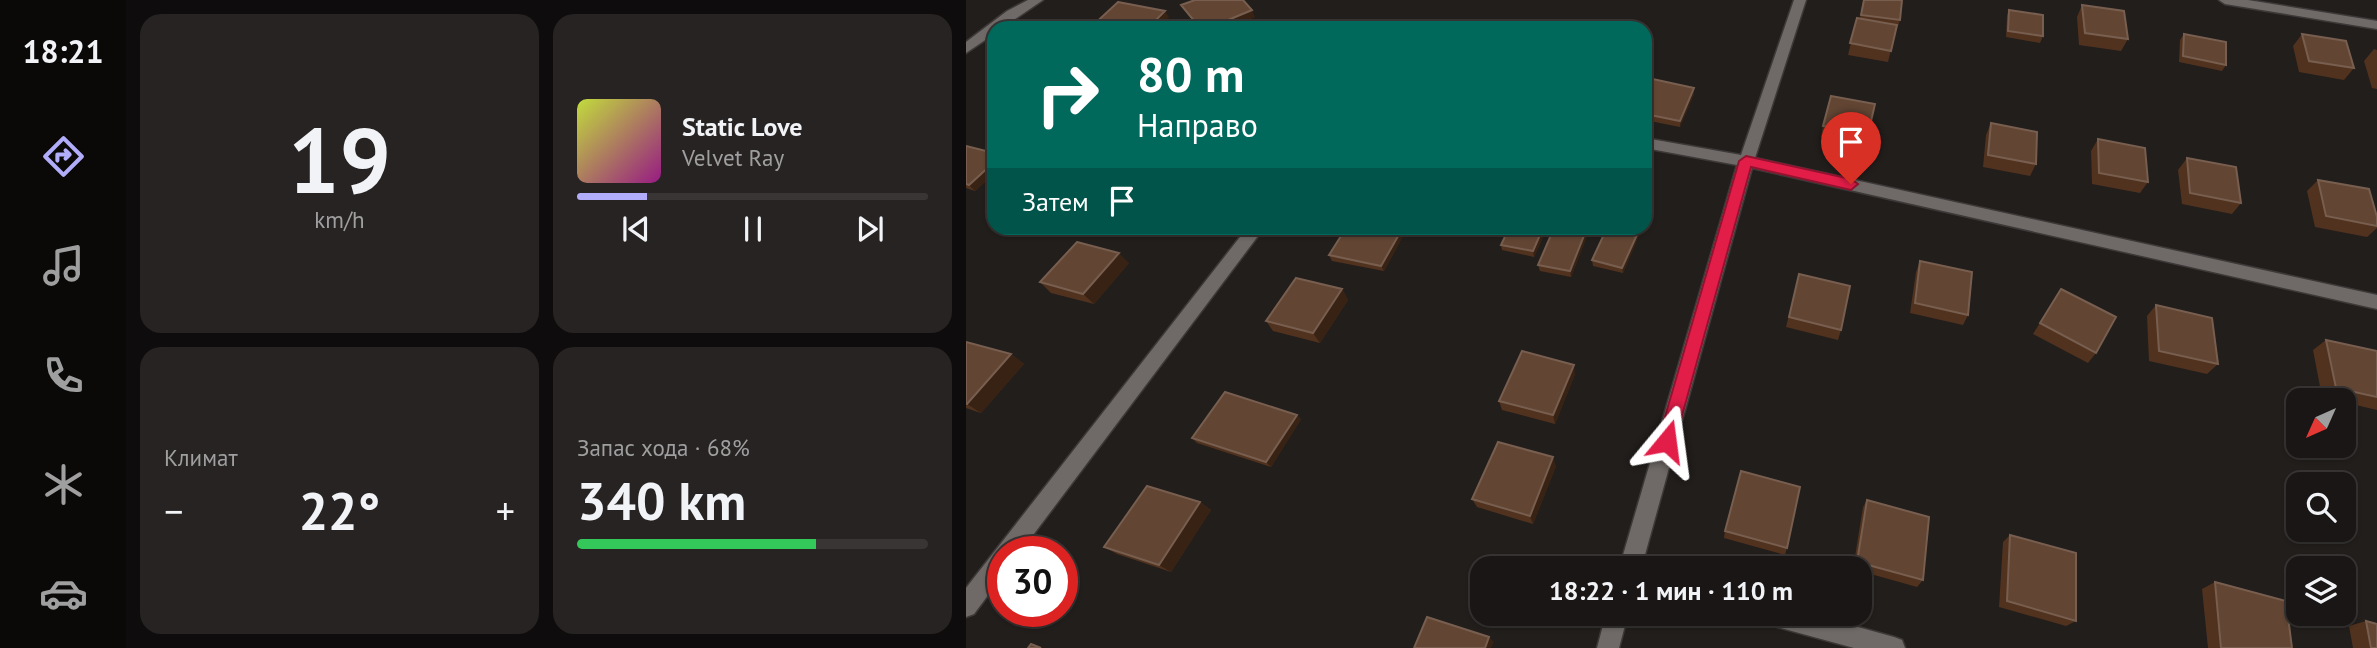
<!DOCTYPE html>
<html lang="ru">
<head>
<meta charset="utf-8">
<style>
  body { margin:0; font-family:"PT Sans",sans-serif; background:#272322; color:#f1f3f6; height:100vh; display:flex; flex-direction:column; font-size:26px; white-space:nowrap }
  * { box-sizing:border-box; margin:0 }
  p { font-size:23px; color:#9f9fa0 }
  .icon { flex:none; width:38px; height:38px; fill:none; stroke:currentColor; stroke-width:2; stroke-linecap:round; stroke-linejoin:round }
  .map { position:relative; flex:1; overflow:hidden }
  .sheet { display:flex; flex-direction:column; gap:14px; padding:14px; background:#0e0c0c; width:840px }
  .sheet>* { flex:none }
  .banner { position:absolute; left:21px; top:21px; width:665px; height:214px; border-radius:21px; box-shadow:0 2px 5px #0004,0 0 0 2px #383534; background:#00695c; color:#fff; overflow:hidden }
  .needle { width:46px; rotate:225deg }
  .controls { position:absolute; left:1320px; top:388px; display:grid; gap:14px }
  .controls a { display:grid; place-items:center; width:70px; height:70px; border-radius:14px; background:#1a1615; box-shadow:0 2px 5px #0004,0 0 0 2px #383534; font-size:35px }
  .speed { position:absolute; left:21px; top:536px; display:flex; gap:14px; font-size:35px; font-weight:700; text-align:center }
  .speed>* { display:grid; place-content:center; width:91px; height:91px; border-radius:50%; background:#1a1615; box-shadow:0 2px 5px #0004,0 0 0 2px #383534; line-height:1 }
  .speed .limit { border:10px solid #d22; background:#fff; color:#111 }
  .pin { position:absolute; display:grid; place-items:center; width:60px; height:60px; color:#fff; margin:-72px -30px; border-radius:50% 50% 50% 0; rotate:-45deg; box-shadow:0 0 7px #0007 }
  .pin .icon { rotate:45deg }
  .me { position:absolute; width:77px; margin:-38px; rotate:16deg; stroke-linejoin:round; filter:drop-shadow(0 0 5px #0008) }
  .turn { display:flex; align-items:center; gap:24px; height:147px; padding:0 35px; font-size:32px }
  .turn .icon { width:91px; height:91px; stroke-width:2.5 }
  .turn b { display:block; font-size:49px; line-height:60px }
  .then { display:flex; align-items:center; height:66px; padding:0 35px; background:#0003; gap:14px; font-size:26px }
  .big { font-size:52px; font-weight:700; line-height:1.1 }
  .sheet .tile { flex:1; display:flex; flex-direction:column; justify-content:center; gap:10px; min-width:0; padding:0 24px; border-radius:21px; background:#272322 }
  .sheet .dial { align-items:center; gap:0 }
  .dial b { font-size:91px; line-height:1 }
  .song { display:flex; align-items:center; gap:21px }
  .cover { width:84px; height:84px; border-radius:10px; background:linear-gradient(135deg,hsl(70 70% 55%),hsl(310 70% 35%)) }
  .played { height:7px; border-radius:4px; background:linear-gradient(90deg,#b1adfa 20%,#383534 20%) }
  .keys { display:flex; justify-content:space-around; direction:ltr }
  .heat { display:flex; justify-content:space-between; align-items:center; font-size:38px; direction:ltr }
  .charge { height:10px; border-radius:5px; background:linear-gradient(90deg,#34c759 68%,#383534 0) }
  .sheet .tiles { flex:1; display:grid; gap:14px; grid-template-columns:repeat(2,1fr) }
  .trip { position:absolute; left:504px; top:556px; width:402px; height:70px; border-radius:21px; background:#1a1615; box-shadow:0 2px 5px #0004,0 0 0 2px #383534; font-weight:700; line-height:70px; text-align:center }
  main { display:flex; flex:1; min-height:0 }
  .dock { display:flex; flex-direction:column; width:126px; justify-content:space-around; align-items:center; background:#0a0908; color:#9f9fa0 }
  .dock .icon { width:49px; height:49px }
  .dock .current { color:#b1adfa }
  .dock b { font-size:32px; color:#f1f3f6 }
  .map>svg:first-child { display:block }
</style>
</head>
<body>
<main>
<nav class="dock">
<b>18:21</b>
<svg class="icon current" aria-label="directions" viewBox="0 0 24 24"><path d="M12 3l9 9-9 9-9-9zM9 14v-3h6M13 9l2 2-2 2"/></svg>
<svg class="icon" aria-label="music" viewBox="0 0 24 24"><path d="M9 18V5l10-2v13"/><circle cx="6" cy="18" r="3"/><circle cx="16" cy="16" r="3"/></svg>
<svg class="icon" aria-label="phone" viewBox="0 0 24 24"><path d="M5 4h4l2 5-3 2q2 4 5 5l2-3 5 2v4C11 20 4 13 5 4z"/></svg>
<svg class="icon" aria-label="climate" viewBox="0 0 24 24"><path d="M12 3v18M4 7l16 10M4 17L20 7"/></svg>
<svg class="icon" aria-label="car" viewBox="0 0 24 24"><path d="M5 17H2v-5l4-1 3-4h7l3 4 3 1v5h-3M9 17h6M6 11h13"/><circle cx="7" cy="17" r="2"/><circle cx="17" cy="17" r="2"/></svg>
</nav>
<section class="sheet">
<div class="tiles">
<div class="tile dial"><b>19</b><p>km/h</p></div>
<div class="tile">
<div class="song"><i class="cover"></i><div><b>Static Love</b><p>Velvet Ray</p></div></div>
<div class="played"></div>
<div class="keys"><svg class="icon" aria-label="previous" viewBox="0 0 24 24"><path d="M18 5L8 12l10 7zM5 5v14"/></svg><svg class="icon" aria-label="pause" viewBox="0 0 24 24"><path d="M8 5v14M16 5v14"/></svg><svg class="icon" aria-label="next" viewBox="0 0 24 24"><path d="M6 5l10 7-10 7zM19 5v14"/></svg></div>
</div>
<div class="tile"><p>Климат</p>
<div class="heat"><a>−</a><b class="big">22°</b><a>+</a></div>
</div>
<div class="tile"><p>Запас хода · 68%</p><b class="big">340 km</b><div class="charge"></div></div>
</div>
</section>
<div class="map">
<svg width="1411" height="648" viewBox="0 0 1411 648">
  <rect width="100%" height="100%" fill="#221e1c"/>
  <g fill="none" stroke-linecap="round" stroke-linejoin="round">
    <g stroke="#3c3938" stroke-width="3">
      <path id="street" d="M62,0H77L36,28H28V34L0,53V42L41,11Z
        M828,0H840L789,158L1411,295V309L786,168L675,569H653L771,165L679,148V138L775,155Z
        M1253,0H1282L1411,21V29L1259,4Z
        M281,228H298L55,551H37V575L8,614L0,617V588Z
        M640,614H662L653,648H631Z
        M793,614H845L928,637L936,640L939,648H888L804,625L796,622Z"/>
    </g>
    <use href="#street" fill="#6f6a68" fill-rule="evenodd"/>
  </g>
  <path fill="#51321e" d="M897,0L934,20L932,26H931L922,62L882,55L891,18L894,19Z
    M215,5L289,17L262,28H233L219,11Z
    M1116,5L1162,39L1155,51L1113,45L1111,17Z
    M1043,10L1077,36L1074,43L1040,37L1041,16Z
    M1218,34L1260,65L1256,71L1213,62L1214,40Z
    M1336,34L1388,68L1378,80L1333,72L1327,46Z
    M1408,49L1411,50V89L1406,88L1398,61Z
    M679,85L728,88V94L714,127L679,120Z
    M1025,123L1070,164L1064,176L1017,167L1020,135Z
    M857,126L902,134L899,146L855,137Z
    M1132,139L1182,182L1174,193L1126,184L1125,151Z
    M0,146L28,153V174L9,191L0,188Z
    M1221,158L1275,203L1266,214L1216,204L1212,170Z
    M1352,180L1411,217V228L1401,237L1349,227L1341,191Z
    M161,228H209L202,237Z
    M581,228L568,257L536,250L535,245Z
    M624,228L605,277L574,271L572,265Z
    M641,228H676L657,273L627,266L626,260Z
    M435,231L437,236L418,271L366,261L363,255Z
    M954,261L1002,315L997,325L944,313L950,272Z
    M163,263L128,304L85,293L74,282Z
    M833,274L875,330L872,340L820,327Z
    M376,289L382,300L354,343L307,331L300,321Z
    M1095,289L1130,353L1122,363L1067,334Z
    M1190,305L1252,364L1241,374L1183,361L1181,316Z
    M1360,340L1411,351V410L1377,402V401H1372L1356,397L1347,350Z
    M0,342L45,354L58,364L15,413L0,408Z
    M609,374L589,424L536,410L533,401Z
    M335,419L305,467L231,443L226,438Z
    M590,466L567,524L511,507L506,499Z
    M901,500L957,580L951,587L894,571V569H887L897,507Z
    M234,502L245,510L205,572L151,554L138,547Z
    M759,531L821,548L819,555L758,538Z
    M1044,535L1110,621L1100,626L1033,607L1037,542Z
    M1249,582L1326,648H1242L1236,589Z
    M1400,621L1411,648H1387L1383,626Z"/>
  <path fill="#382214" d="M286,10L289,17L262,28H243Z
    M199,11L203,17L192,28H182Z
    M728,88V94L714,127V121Z
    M28,162V174L9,191L3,185Z
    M200,228H209L202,237L197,231Z
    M577,228H581L568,257L567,251Z
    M621,228H624L605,277L604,271Z
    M674,228H676L657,273L656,268Z
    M435,231L437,236L418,271L415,266Z
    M153,253L163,263L128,304L117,294Z
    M376,289L382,300L354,343L347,333Z
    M45,354L58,364L15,413L1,404Z
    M608,365L609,374L589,424L587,415Z
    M331,415L335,419L305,467L300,462Z
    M587,457L590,466L567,524L564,516Z
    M234,502L245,510L205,572L193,565Z
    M523,637L528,642L525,648H519Z"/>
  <path fill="#624533" stroke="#775e4f" stroke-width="2" d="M229,0H277L286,10L243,28H234L215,5Z
    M898,0H936L934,20L895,15Z
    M152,2L199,11L182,28H124Z
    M1116,5L1158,11L1162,39L1119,33Z
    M1043,10L1077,15V36L1042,31Z
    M891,18L931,25L925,51L884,43Z
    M457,25L470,28H455Z
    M1218,34L1260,42V65L1217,56Z
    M1336,34L1380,41L1388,68L1343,61Z
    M682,78L728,88L714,121L679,114V85Z
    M865,96L909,104L902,134L857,126Z
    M1025,123L1071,132L1070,164L1022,155Z
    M1132,139L1179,148L1182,182L1133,173Z
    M0,146L28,153V162L3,185L0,184Z
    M1221,158L1270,167L1275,203L1224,193Z
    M1352,180L1403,189L1411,217V226L1360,216Z
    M181,228H200L197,231Z
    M380,228H419L435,231L415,266L363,255Z
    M543,228H577L567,251L535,245Z
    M588,228H621L604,271L572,265Z
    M641,228H674L656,268L626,260Z
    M111,242L153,253L117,294L74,282Z
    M954,261L1006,272L1002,315L949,303Z
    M833,274L884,286L875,330L823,317Z
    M330,278L376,289L347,333L300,321Z
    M1095,289L1150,317L1130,353L1074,323Z
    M1190,305L1246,318L1252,364L1193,351Z
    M1360,340L1411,351V397L1370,388Z
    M0,342L45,354L1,404H0Z
    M556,351L608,365L587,415L533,401Z
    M259,392L331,415L300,462L226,438Z
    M532,442L587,457L564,516L506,499Z
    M775,471L834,487L821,548L759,531Z
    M181,486L234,502L193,565L138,547Z
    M901,500L963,517L957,580L891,562Z
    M1044,535L1110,553V621L1041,601Z
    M1249,582L1320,601L1326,648H1255Z
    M461,617L523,637L519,648H448Z
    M1400,621L1411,624V648H1405Z
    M65,644L75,648H62Z"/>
  <path fill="#e11d48" stroke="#92132f" stroke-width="2" d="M780,156L885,179L892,184L885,190L785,167L709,441L707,447L701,449L694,447L692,441L773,161Z"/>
</svg>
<div class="controls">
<a><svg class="needle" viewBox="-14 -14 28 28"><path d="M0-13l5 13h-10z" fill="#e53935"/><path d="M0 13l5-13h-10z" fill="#9f9fa0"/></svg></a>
<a><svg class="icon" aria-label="search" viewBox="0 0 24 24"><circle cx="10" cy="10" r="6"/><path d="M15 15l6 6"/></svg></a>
<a><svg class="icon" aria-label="layers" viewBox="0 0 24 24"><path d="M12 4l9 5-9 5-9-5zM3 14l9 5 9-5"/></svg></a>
</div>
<div class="speed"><div class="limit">30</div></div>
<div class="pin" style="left:885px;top:184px;background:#d93025"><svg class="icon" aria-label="arrive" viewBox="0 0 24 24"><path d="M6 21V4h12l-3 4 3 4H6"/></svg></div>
<svg class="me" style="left:701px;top:441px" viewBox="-20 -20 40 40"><path d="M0-17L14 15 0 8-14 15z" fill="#e11d48" stroke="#fff" stroke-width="4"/></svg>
<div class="trip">18:22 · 1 мин · 110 m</div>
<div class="banner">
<div class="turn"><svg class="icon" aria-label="right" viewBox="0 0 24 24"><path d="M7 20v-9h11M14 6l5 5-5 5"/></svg><div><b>80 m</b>Направо</div></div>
<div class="then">Затем<svg class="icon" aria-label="arrive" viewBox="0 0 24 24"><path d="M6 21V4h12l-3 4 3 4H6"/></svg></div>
</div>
</div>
</main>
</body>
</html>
